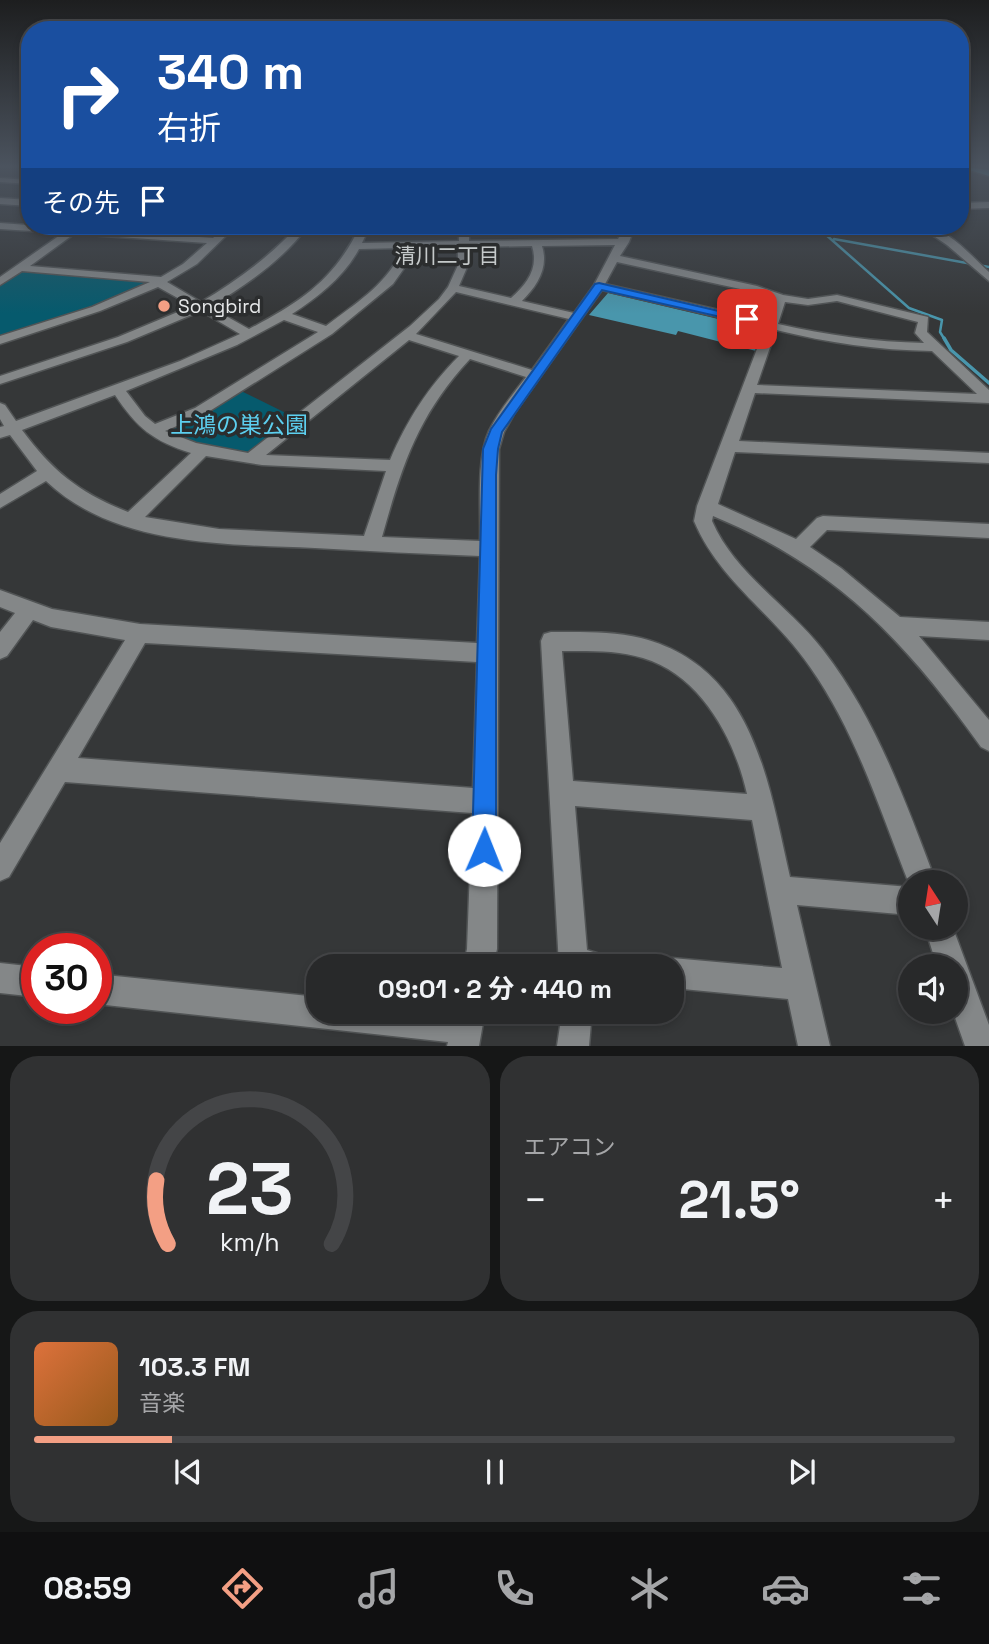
<!DOCTYPE html>
<html lang="ja">
<head>
<meta charset="utf-8">
<style>
  body { margin:0; font-family:"Space Grotesk","Noto Sans JP",sans-serif; background:#303132; color:#f1f3f6; height:100vh; display:flex; flex-direction:column; font-size:26px; white-space:nowrap }
  * { box-sizing:border-box; margin:0 }
  p { font-size:23px; color:#a5a6a8 }
  .icon { flex:none; width:38px; height:38px; fill:none; stroke:currentColor; stroke-width:2; stroke-linecap:round; stroke-linejoin:round }
  .map { position:relative; height:1046px; overflow:hidden }
  .details { display:flex; flex-direction:column; gap:10px; padding:10px; background:#161717; flex:1 }
  .details>* { flex:none }
  .top-card { position:absolute; left:21px; top:21px; width:948px; height:214px; border-radius:28px; box-shadow:0 4px 10px #0003,0 0 0 2px #444547; background:#1a4fa0; color:#fff; overflow:hidden }
  .needle { width:46px; rotate:348deg }
  .tools { position:absolute; left:898px; top:870px; display:grid; gap:14px }
  .tools a { display:grid; place-items:center; width:70px; height:70px; border-radius:50%; background:#28292a; box-shadow:0 4px 10px #0003,0 0 0 2px #444547; font-size:35px }
  .speed { position:absolute; left:21px; top:933px; display:flex; gap:14px; font-size:35px; font-weight:700; text-align:center }
  .speed>* { display:grid; place-content:center; width:91px; height:91px; border-radius:50%; background:#28292a; box-shadow:0 4px 10px #0003,0 0 0 2px #444547; line-height:1 }
  .speed .limit { border:10px solid #d22; background:#fff; color:#111 }
  .pin { position:absolute; display:grid; place-items:center; width:60px; height:60px; color:#fff; margin:-30px; border-radius:14px; box-shadow:0 4px 10px #0006 }
  .me { position:absolute; width:77px; margin:-38px; rotate:1deg; stroke-linejoin:round; filter:drop-shadow(0 0 5px #0008) }
  .turn { display:flex; align-items:center; gap:24px; height:147px; padding:0 21px; font-size:32px }
  .turn .icon { width:91px; height:91px; stroke-width:2.5 }
  .turn b { display:block; font-size:49px; line-height:60px }
  .then { display:flex; align-items:center; height:66px; padding:0 21px; background:#0003; gap:14px; font-size:26px }
  .big { font-size:52px; font-weight:700; line-height:1.1 }
  .details .tile { flex:1; display:flex; flex-direction:column; justify-content:center; gap:10px; min-width:0; padding:0 24px; border-radius:28px; background:#303132 }
  .details .dial { align-items:center; gap:0 }
  .dial svg { height:182px; overflow:visible; fill:none; stroke:#444547; stroke-width:7; stroke-linecap:round; text-anchor:middle }
  .dial text { fill:#f1f3f6; stroke:none }
  .song { display:flex; align-items:center; gap:21px }
  .cover { width:84px; height:84px; border-radius:10px; background:linear-gradient(135deg,hsl(20 70% 55%),hsl(30 70% 35%)) }
  .played { height:7px; border-radius:4px; background:linear-gradient(90deg,#f39f84 15%,#444547 15%) }
  .keys { display:flex; justify-content:space-around; direction:ltr }
  .heat { display:flex; justify-content:space-between; align-items:center; font-size:38px; direction:ltr }
  .details .tiles { flex:1; display:grid; gap:10px; grid-template-columns:1fr 1fr }
  .tile:last-child { grid-column:span 2 }
  .trip { position:absolute; left:306px; top:954px; width:378px; height:70px; border-radius:28px; background:#28292a; box-shadow:0 4px 10px #0003,0 0 0 2px #444547; font-weight:700; line-height:70px; text-align:center }
  .tabs { display:flex; height:112px; justify-content:space-around; align-items:center; background:#101011; color:#a5a6a8 }
  .tabs .icon { width:49px; height:49px }
  .tabs .current { color:#f39f84 }
  .tabs b { font-size:32px; color:#f1f3f6 }
  .map>svg:first-child { display:block }
</style>
</head>
<body>
<div class="map">
<svg width="989" height="1046" viewBox="0 0 989 1046">
  <rect width="100%" height="100%" fill="#353738"/>
  <path fill="#065a6d" d="M20,268L158,282L128,297L0,340V282Z
    M237,389L298,419L252,458L210,451L154,430Z"/>
  <path fill="#4996ac" d="M608,293L761,329L756,351L678,331L676,335L589,315Z"/>
  <g fill="none" stroke-linecap="round" stroke-linejoin="round">
    <path stroke="#4996ac" stroke-width="2.5" d="M816,226L909,308L942,320L940,332L945,340
      M834,239L989,267"/>
    <path stroke="#4996ac" stroke-width="3.5" d="M944,338L951,350L989,383"/>
    <g stroke="#515455" stroke-width="3">
      <path id="minor" d="M0,178L30,180V184L0,182Z
        M0,198L30,200V206L0,204Z
        M989,202V208L961,209V203Z
        M0,223L213,238L226,226H236L197,264L167,282L201,302C238,280 269,257 298,226H308C282,261 246,285 210,307L249,329C301,302 335,279 360,226H370L362,243L459,241V226H469V241L618,239L625,226H635L629,242L620,256L757,286L783,295L808,299L837,295L928,317L927,332L989,390V403L755,393L739,441L989,453V463L735,452L718,504L796,539L817,518L823,516L989,524V538L827,530L810,547L841,568L900,617L989,622V640L919,636L989,720V751L981,747C906,642 835,566 713,516L712,521C735,574 789,606 823,650C876,718 906,803 936,882H910V886C880,811 857,734 810,667C775,615 719,581 694,521L697,506L765,328L602,290L514,414L504,432L499,449L497,949L493,966H463L467,949L472,813L65,782L9,877L0,881V843L125,640L51,627L33,620L7,656L0,659V632L15,613L0,607V590L52,609L140,624L477,643L480,556C425,554 370,551 315,548C227,544 115,547 46,481L0,508V494L37,471L10,435L0,438V427L4,426L0,419V403L5,405L16,421L180,361L240,334L201,311L127,342L0,384V376L118,337L192,306L158,287L100,311L0,344V336L92,307L150,282L22,271L0,285V277L63,233L0,229ZM74,234L207,243L183,264L161,277L30,266ZM615,245L594,285L574,313L522,301C537,286 549,268 542,246ZM532,246C539,268 527,284 511,298L459,286L468,265V247ZM458,247V265L448,287L439,299L410,326L248,453L196,443L165,431L205,414L332,334L393,284L405,267L413,248ZM403,248C388,284 356,303 326,326L292,314C318,297 344,277 359,249ZM617,262L754,292L775,300L767,321L605,284ZM456,292L569,319L532,370L416,334ZM837,301L918,322L915,333L924,343C874,342 827,335 778,324L785,302L808,305ZM284,320L318,332L195,408L155,424L145,416L126,391L237,345ZM776,330C830,343 876,350 932,351L977,394L757,385ZM409,340L459,356C428,387 407,420 390,460L266,455ZM470,359L526,377C513,394 498,412 489,431C476,459 481,510 480,541L382,537C402,465 418,415 470,359ZM115,395C137,428 153,441 191,453L128,512C80,493 53,472 22,430ZM206,456L262,465L386,471L364,536L219,529L145,517ZM145,643L477,662L473,788L78,758Z
        M919,226C946,225 970,255 989,272V281L947,245Z
        M551,632C581,632 612,631 641,638C754,667 768,782 790,877L910,887V915L797,905L830,1046H798L788,999L672,988V966H660L661,962L672,958L782,968L752,820L575,806L587,950L606,956L611,966H559L541,641L544,634ZM562,651C589,651 617,650 643,658C701,675 735,740 747,794L573,781Z
        M925,928H953L989,1025V1046H965L953,1012L956,966H937Z
        M0,963L37,967V997L0,993Z
        M96,974L318,997V1012H485L479,1046H447L448,1042L96,1004Z
        M562,1012H592L589,1046H557Z"/>
    </g>
    <g stroke="#515455" stroke-width="3">
      <path id="highway" d="M964,167L989,170V176L966,169Z"/>
    </g>
    <use href="#minor" fill="#848788" fill-rule="evenodd"/>
    <use href="#highway" fill="#4eb7d4" fill-rule="evenodd"/>
  </g>
  <linearGradient id="sky" x2="0" y2="1"><stop stop-color="#1d1e1f"/><stop offset="0.53" stop-color="#4b535e"/><stop offset="1" stop-color="#4b535e" stop-opacity="0"/></linearGradient>
  <rect width="989" height="314" fill="url(#sky)"/>
  <path fill="#1a73e8" stroke="#114b97" stroke-width="2" d="M599,283L753,319L747,323L602,290L502,432L498,449L496,475V850L492,859L484,863L475,859L472,850L483,449L491,429L595,284Z"/>
  <circle fill="#f39f84" stroke="#2b2d2e" stroke-width="2.5" cx="164" cy="306" r="7"/>
  <g text-anchor="middle" dominant-baseline="central" stroke-width="7" stroke-linejoin="round" paint-order="stroke">
    <g font-size="19" fill="#e7e9ea" stroke="#2b2d2e" text-anchor="start">
      <text x="178" y="306">Songbird</text>
    </g>
    <g font-size="21" fill="#c5c9ca" stroke="#2b2d2e">
      <text x="447" y="255">清川二丁目</text>
    </g>
    <g font-size="23" fill="#5ccfef" stroke="#2b2d2e">
      <text x="239" y="425">上鴻の巣公園</text>
    </g>
  </g>
</svg>
<div class="tools">
<a><svg class="needle" viewBox="-14 -14 28 28"><path d="M0-13l5 13h-10z" fill="#e53935"/><path d="M0 13l5-13h-10z" fill="#a5a6a8"/></svg></a>
<a><svg class="icon" aria-label="sound" viewBox="0 0 24 24"><path d="M4 9h4l5-4v14l-5-4H4zM17 9q2 3 0 6"/></svg></a>
</div>
<div class="speed"><div class="limit">30</div></div>
<div class="pin" style="left:747px;top:319px;background:#d93025"><svg class="icon" aria-label="arrive" viewBox="0 0 24 24"><path d="M6 21V4h12l-3 4 3 4H6"/></svg></div>
<svg class="me" style="left:484px;top:850px" viewBox="-20 -20 40 40"><circle r="19" fill="#fff"/><path d="M0-13L10 11 0 6-10 11z" fill="#1a73e8"/></svg>
<div class="trip">09:01 · 2 分 · 440 m</div>
<div class="top-card">
<div class="turn"><svg class="icon" aria-label="right" viewBox="0 0 24 24"><path d="M7 20v-9h11M14 6l5 5-5 5"/></svg><div><b>340 m</b>右折</div></div>
<div class="then">その先<svg class="icon" aria-label="arrive" viewBox="0 0 24 24"><path d="M6 21V4h12l-3 4 3 4H6"/></svg></div>
</div>
</div>
<section class="details">
<div class="tiles">
<div class="tile dial"><svg viewBox="0 0 100 80">
<path d="M14 69A42 42 0 1 1 86 69"/>
<path d="M14 69A42 42 0 0 1 9 41" stroke="#f39f84"/>
<text x="50" y="56" font-size="32" font-weight="700">23</text>
<text x="50" y="72" font-size="11">km/h</text>
</svg></div>
<div class="tile"><p>エアコン</p>
<div class="heat"><a>−</a><b class="big">21.5°</b><a>+</a></div>
</div>
<div class="tile">
<div class="song"><i class="cover"></i><div><b>103.3 FM</b><p>音楽</p></div></div>
<div class="played"></div>
<div class="keys"><svg class="icon" aria-label="previous" viewBox="0 0 24 24"><path d="M18 5L8 12l10 7zM5 5v14"/></svg><svg class="icon" aria-label="pause" viewBox="0 0 24 24"><path d="M8 5v14M16 5v14"/></svg><svg class="icon" aria-label="next" viewBox="0 0 24 24"><path d="M6 5l10 7-10 7zM19 5v14"/></svg></div>
</div>
</div>
</section>
<nav class="tabs">
<b>08:59</b>
<svg class="icon current" aria-label="directions" viewBox="0 0 24 24"><path d="M12 3l9 9-9 9-9-9zM9 14v-3h6M13 9l2 2-2 2"/></svg>
<svg class="icon" aria-label="music" viewBox="0 0 24 24"><path d="M9 18V5l10-2v13"/><circle cx="6" cy="18" r="3"/><circle cx="16" cy="16" r="3"/></svg>
<svg class="icon" aria-label="phone" viewBox="0 0 24 24"><path d="M5 4h4l2 5-3 2q2 4 5 5l2-3 5 2v4C11 20 4 13 5 4z"/></svg>
<svg class="icon" aria-label="climate" viewBox="0 0 24 24"><path d="M12 3v18M4 7l16 10M4 17L20 7"/></svg>
<svg class="icon" aria-label="car" viewBox="0 0 24 24"><path d="M5 17H2v-5l4-1 3-4h7l3 4 3 1v5h-3M9 17h6M6 11h13"/><circle cx="7" cy="17" r="2"/><circle cx="17" cy="17" r="2"/></svg>
<svg class="icon" aria-label="filters" viewBox="0 0 24 24"><path d="M4 7h16M4 17h16"/><circle cx="9" cy="7" r="2"/><circle cx="15" cy="17" r="2"/></svg>
</nav>
</body>
</html>
